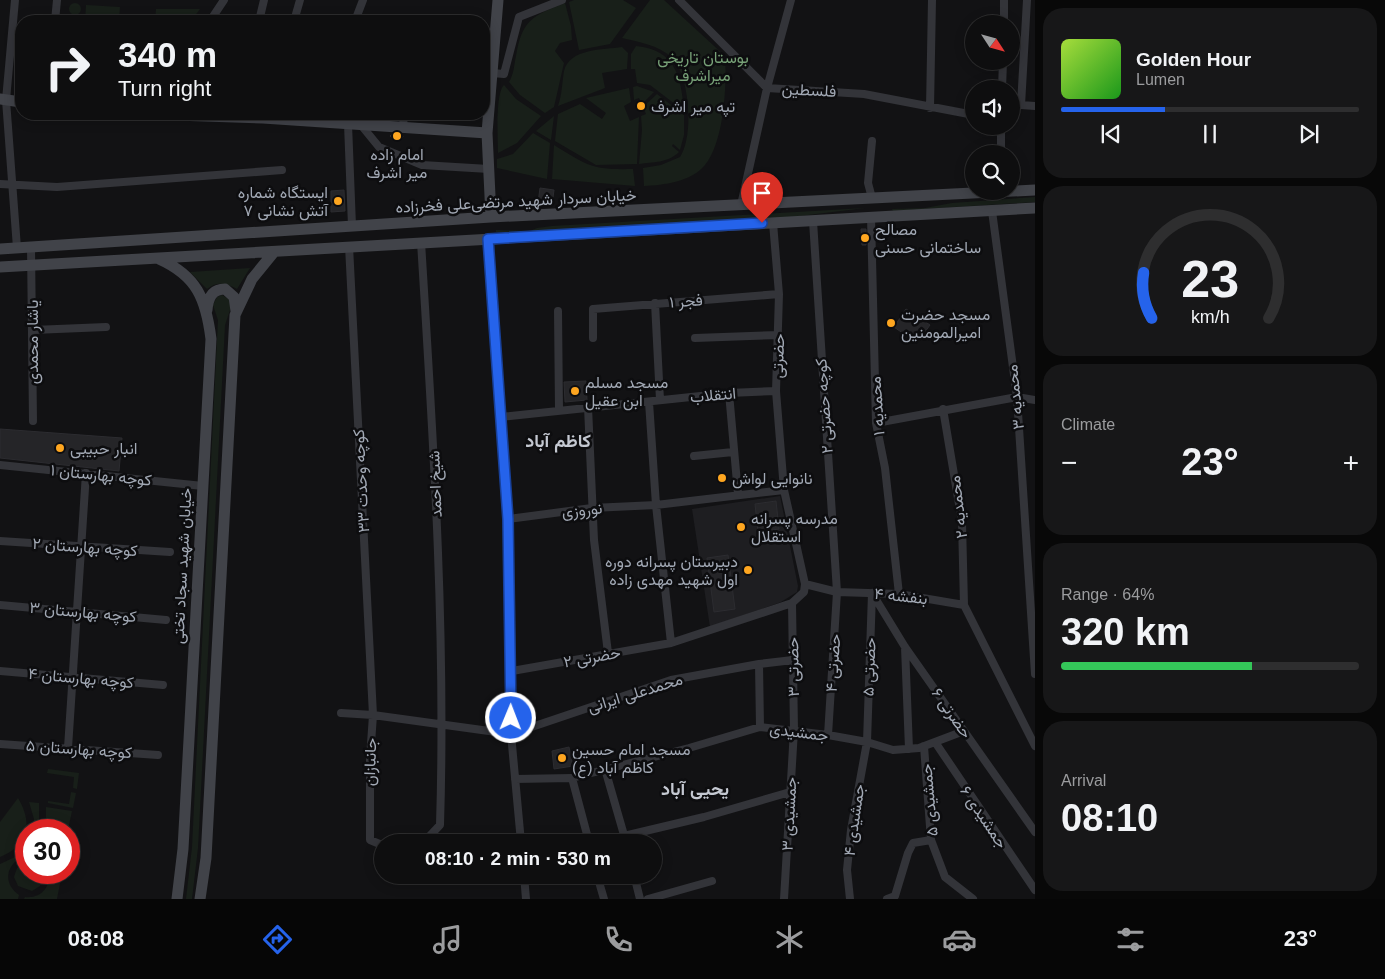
<!DOCTYPE html>
<html lang="en">
<head>
<meta charset="utf-8">
<style>
  body { margin:0; font-family:Arial,Vazirmatn,sans-serif; background:#171718; color:#f1f3f6; height:100vh; display:flex; flex-direction:column; font-size:19px; white-space:nowrap }
  * { box-sizing:border-box; margin:0 }
  p { font-size:16px; color:#9b9c9e }
  .icon { flex:none; width:28px; height:28px; fill:none; stroke:currentColor; stroke-width:2; stroke-linecap:round; stroke-linejoin:round }
  .map { position:relative; flex:1; overflow:hidden }
  .details { display:flex; flex-direction:column; gap:8px; padding:8px; background:#080808; width:350px }
  .details>* { flex:none }
  .banner { position:absolute; left:15px; top:15px; width:475px; height:105px; border-radius:20px; box-shadow:0 2px 12px #0003,0 0 0 1px #2e2e2f; background:#0e0e0f; color:#f1f3f6; overflow:hidden }
  .needle { width:32px; rotate:126deg }
  .tools { position:absolute; left:965px; top:15px; display:grid; gap:10px }
  .tools a { display:grid; place-items:center; width:55px; height:55px; border-radius:50%; background:#0e0e0f; box-shadow:0 2px 12px #0003,0 0 0 1px #2e2e2f; font-size:25px }
  .speed { position:absolute; left:15px; top:819px; display:flex; gap:10px; font-size:25px; font-weight:700; text-align:center }
  .speed>* { display:grid; place-content:center; width:65px; height:65px; border-radius:50%; background:#0e0e0f; box-shadow:0 2px 12px #0003,0 0 0 1px #2e2e2f; line-height:1 }
  .speed .limit { border:8px solid #d22; background:#fff; color:#111 }
  .pin { position:absolute; display:grid; place-items:center; width:42px; height:42px; color:#fff; margin:-51px -21px; border-radius:50% 50% 50% 0; rotate:-45deg; box-shadow:0 0 5px #0007 }
  .pin .icon { rotate:45deg }
  .me { position:absolute; width:55px; margin:-28px; rotate:1deg; stroke-linejoin:round; filter:drop-shadow(0 0 4px #0008) }
  .turn { display:flex; align-items:center; gap:18px; height:105px; padding:0 20px; font-size:22px }
  .turn .icon { width:65px; height:65px; stroke-width:2.5 }
  .turn b { display:block; font-size:35px; line-height:42px }
  .big { font-size:38px; font-weight:700; line-height:1.1 }
  .details .tile { flex:1; display:flex; flex-direction:column; justify-content:center; gap:8px; min-width:0; padding:0 18px; border-radius:20px; background:#171718 }
  .details .dial { align-items:center; gap:0 }
  .dial svg { height:130px; overflow:visible; fill:none; stroke:#2e2e2f; stroke-width:7; stroke-linecap:round; text-anchor:middle }
  .dial text { fill:#f1f3f6; stroke:none }
  .song { display:flex; align-items:center; gap:15px }
  .cover { width:60px; height:60px; border-radius:8px; background:linear-gradient(135deg,hsl(80 70% 55%),hsl(120 70% 35%)) }
  .played { height:5px; border-radius:2px; background:linear-gradient(90deg,#2563eb 35%,#2e2e2f 35%) }
  .keys { display:flex; justify-content:space-around; direction:ltr }
  .heat { display:flex; justify-content:space-between; align-items:center; font-size:28px; direction:ltr }
  .charge { height:8px; border-radius:4px; background:linear-gradient(90deg,#34c759 64%,#2e2e2f 0) }
  .trip { position:absolute; left:374px; top:834px; width:288px; height:50px; border-radius:25px; background:#0e0e0f; box-shadow:0 2px 12px #0003,0 0 0 1px #2e2e2f; font-weight:700; line-height:50px; text-align:center }
  .tab-bar { display:flex; height:80px; justify-content:space-around; align-items:center; background:#060606; color:#9b9c9e }
  .tab-bar .icon { width:35px; height:35px }
  .tab-bar .active { color:#2563eb }
  .tab-bar b { font-size:22px; color:#f1f3f6 }
  main { display:flex; flex:1; min-height:0 }
  .map>svg:first-child { display:block }
</style>
</head>
<body>
<main>
<div class="map">
<svg width="1035" height="899" viewBox="0 0 1035 899">
  <rect width="100%" height="100%" fill="#121214"/>
  <path fill="#1e1e21" d="M780,496L798,586L797,592L781,602L710,627L692,509Z"/>
  <path fill="#181f19" d="M574,0H623L636,8L610,44L579,50L569,2Z
    M650,0H664L725,56C727,85 724,142 705,165C691,182 664,185 644,186L643,168L661,165L680,157C694,136 690,76 672,58C659,45 639,42 622,38Z
    M69 9a6 6 0 1 1 12 0a6 6 0 1 1-12 0Z
    M565,3L571,26L572,40L560,43L555,51L564,63L554,107L545,113L520,95L509,82C514,74 514,65 516,56C522,19 533,16 565,3Z
    M86,5L120,7L119,21H85Z
    M156,9H200L191,21H155Z
    M636,46C676,50 681,77 684,111L650,85L637,83L635,69H631V54Z
    M622,47L628,53L627,69L602,73L605,88L558,106C562,95 562,83 564,71C570,48 603,50 622,47Z
    M504,85L516,99L541,116L517,143L498,153C498,139 495,94 504,85Z
    M637,86L654,92L642,104L639,98L634,100L633,87Z
    M629,88L631,102L624,106L630,121L639,117L637,164L596,165L555,141L558,114L580,104L602,119L606,113L586,98Z
    M657,94L684,115V135L680,150L673,144L672,146L679,152C668,163 653,162 639,164L642,130L641,116L646,114L643,107Z
    M554,116L551,140L536,131Z
    M533,133L550,143L547,179L497,168V159L513,154Z
    M554,145C588,166 592,170 633,169L635,186L552,179Z
    M1035,197V202L893,211L892,209L925,208L952,203Z
    M865,208L784,218L513,233L496,232V230L530,231L537,228L552,226Z
    M250,268L237,289C226,283 217,281 207,289L190,272Z
    M222,295L229,299L231,307L225,325L198,848L192,899H186L192,847L218,320L213,305L217,297Z
    M48,769L79,773L77,789L73,788L74,777L47,773Z
    M71,792L76,793L73,808L48,803V801L69,804Z
    M18,798C33,823 29,846 0,857V822Z
    M29,802L39,803V830H33L34,819Z
    M46,807L72,811L68,830H46Z
    M15,857L17,860C4,871 6,886 19,895L18,899H0V864Z
    M26,861V872L44,873L40,886L32,891L18,886L14,877L17,868Z
    M50,873H62L57,899H24L25,897C41,899 50,887 50,873Z"/>
  <path fill="#252528" stroke="#2c2c30" d="M392,134L402,135L403,137L396,141L390,136Z
    M540,188L554,190L552,205L538,203Z
    M344,190L345,211L331,212V191Z
    M861,229H866V245H862Z
    M906,309L930,325L917,343L894,327Z
    M586,381L587,400L565,402L564,382Z
    M0,429L122,438L119,471L0,458Z
    M776,501L779,529L758,532L755,504Z
    M728,555L735,609L714,612L707,558Z
    M569,747L573,766L554,769L552,751Z"/>
  <g fill="none" stroke-linecap="round" stroke-linejoin="round">
    <path stroke="#333439" stroke-width="8" d="M15,0L6,100L17,248
      M679,0L767,88L864,94L974,115
      M1027,0L1021,105L1035,106
      M55,21L57,0
      M210,21L224,0
      M259,21L264,0
      M294,21L300,0
      M355,21L363,0
      M1004,24V0
      M492,73L504,74L519,17L562,0
      M1002,89L1003,61
      M930,108L932,0
      M348,124L352,226
      M361,125L379,147L422,165L489,169
      M403,127L404,114
      M1001,154V126
      M0,184L57,187L282,170
      M872,198L868,183L872,141
      M741,205L767,88L791,0
      M992,211L1017,397L1035,674
      M871,217L876,423L885,468L899,594
      M813,221L837,592L828,735
      M773,223L779,294L776,391L784,490L805,584
      M488,239L508,519L511,734L521,842
      M421,242C433,436 446,631 440,825L424,842
      M349,246L373,715L370,758V840L382,845
      M31,247L33,421
      M655,303L660,400
      M558,311L559,410
      M33,330L106,327
      M593,338V309L779,294
      M695,338L779,335
      M729,393L738,494
      M649,402L656,505L671,643
      M588,407L594,540L608,653
      M943,409L962,522L964,605L1035,746
      M500,417L729,393L776,391
      M876,423L1017,397L1035,400
      M694,456L733,452
      M0,465L203,486
      M508,519L592,508L656,505L784,490
      M0,541L170,552
      M872,593L905,647L1035,832
      M0,605L166,620
      M905,647L909,749
      M759,664L793,660
      M0,671L163,685
      M512,671L671,643L792,603L804,592L805,584L837,592L899,594L964,605
      M341,713L373,715L511,734L671,680L759,664L760,727
      M935,742L1035,890
      M0,744L158,755
      M924,746L931,840L945,877L973,899
      M68,748L86,473
      M605,769L626,842
      M572,778L589,842
      M515,779L572,778L689,748L760,727L828,735L867,742L893,750L919,748L964,731
      M624,836L704,817L790,792
      M524,875L526,899
      M597,875L604,899
      M634,875L640,899
      M648,899L712,881
      M784,899L794,730L792,603
      M850,899L847,870L851,830L867,742L872,593
      M887,899L895,896L908,853L913,843L931,840"/>
    <path stroke="#414349" stroke-width="11" d="M0,99L21,102
      M145,114L263,118L487,133
      M491,217L487,133L498,0
      M0,249L491,217L1035,190
      M159,259C197,276 206,299 211,339L183,849L177,899
      M0,267L1035,208
      M207,310C208,298 212,289 225,289L234,297L236,311
      M200,899L206,858L235,315L252,279L274,252"/>
  </g>
  <g fill="none" stroke-linecap="round" stroke-linejoin="round">
    <g stroke="#184099" stroke-width="12">
      <path id="route" d="M511,718L508,519L488,239L762,223"/>
    </g>
    <use href="#route" stroke="#2563eb" stroke-width="9"/>
  </g>
  <g fill="#fea620" stroke="#0d0d0f" stroke-width="2">
    <circle cx="641" cy="106" r="5"/>
    <circle cx="397" cy="136" r="5"/>
    <circle cx="338" cy="201" r="5"/>
    <circle cx="865" cy="238" r="5"/>
    <circle cx="891" cy="323" r="5"/>
    <circle cx="575" cy="391" r="5"/>
    <circle cx="60" cy="448" r="5"/>
    <circle cx="722" cy="478" r="5"/>
    <circle cx="741" cy="527" r="5"/>
    <circle cx="748" cy="570" r="5"/>
    <circle cx="562" cy="758" r="5"/>
  </g>
  <g text-anchor="middle" dominant-baseline="central" stroke-width="5" stroke-linejoin="round" paint-order="stroke">
    <g font-size="16" fill="#78a278" stroke="#0d0d0f">
      <text x="703" y="57">بوستان تاریخی<tspan x="703" dy="18">میراشرف</tspan></text>
    </g>
    <g font-size="16" fill="#a2a9b5" stroke="#0d0d0f">
      <text transform="translate(809 90) rotate(3)">فلسطین</text>
      <text transform="translate(516 201) rotate(-3)">خیابان سردار شهید مرتضی‌علی فخرزاده</text>
      <text transform="translate(686 301) rotate(-4)">فجر ۱</text>
      <text transform="translate(32 342) rotate(-90)">یاشار محمدی</text>
      <text transform="translate(778 356) rotate(-88)">حضرتی</text>
      <text transform="translate(713 395) rotate(-5)">انتقلاب</text>
      <text transform="translate(1015 397) rotate(-96)">محمدیه ۳</text>
      <text transform="translate(824 406) rotate(-94)">کوچه حضرتی ۲</text>
      <text transform="translate(877 406) rotate(-94)">محمدیه ۱</text>
      <text transform="translate(101 475) rotate(6)">کوچه بهارستان ۱</text>
      <text transform="translate(361 481) rotate(-93)">کوچه وحدت ۳۳</text>
      <text transform="translate(435 484) rotate(-92)">شیخ احمد</text>
      <text transform="translate(958 507) rotate(-97)">محمدیه ۲</text>
      <text transform="translate(582 510) rotate(-6)">نوروزی</text>
      <text transform="translate(85 547) rotate(4)">کوچه بهارستان ۲</text>
      <text transform="translate(182 566) rotate(-87)">خیابان شهید سجاد تختی</text>
      <text transform="translate(901 596) rotate(6)">بنفشه ۴</text>
      <text transform="translate(83 612) rotate(5)">کوچه بهارستان ۳</text>
      <text transform="translate(592 657) rotate(-10)">حضرتی ۲</text>
      <text transform="translate(833 663) rotate(-86)">حضرتی ۴</text>
      <text transform="translate(793 667) rotate(-91)">حضرتی ۳</text>
      <text transform="translate(869 667) rotate(-88)">حضرتی ۵</text>
      <text transform="translate(81 678) rotate(5)">کوچه بهارستان ۴</text>
      <text transform="translate(635 693) rotate(-17)">محمدعلی ایرانی</text>
      <text transform="translate(952 713) rotate(55)">حضرتی ۶</text>
      <text transform="translate(799 732) rotate(7)">جمشیدی</text>
      <text transform="translate(79 749) rotate(4)">کوچه بهارستان ۵</text>
      <text transform="translate(370 762) rotate(-88)">جانبازان</text>
      <text transform="translate(929 800) rotate(-95)">جمشیدی ۵</text>
      <text transform="translate(789 814) rotate(-87)">جمشیدی ۳</text>
      <text transform="translate(984 817) rotate(56)">جمشیدی ۶</text>
      <text transform="translate(854 820) rotate(-82)">جمشیدی ۴</text>
    </g>
    <g font-size="16" fill="#a2a9b5" stroke="#0d0d0f" text-anchor="start">
      <text x="651" y="106">تپه میر اشرف</text>
      <text x="397" y="154" text-anchor="middle">امام زاده<tspan x="397" dy="18">میر اشرف</tspan></text>
      <text x="328" y="192" text-anchor="end">ایستگاه شماره<tspan x="328" dy="18">۷ آتش نشانی</tspan></text>
      <text x="875" y="229">مصالح<tspan x="875" dy="18">ساختمانی حسنی</tspan></text>
      <text x="901" y="314">مسجد حضرت<tspan x="901" dy="18">امیرالمومنین</tspan></text>
      <text x="585" y="382">مسجد مسلم<tspan x="585" dy="18">ابن عقیل</tspan></text>
      <text x="70" y="448">انبار حبیبی</text>
      <text x="732" y="478">نانوایی لواش</text>
      <text x="751" y="518">مدرسه پسرانه<tspan x="751" dy="18">استقلال</tspan></text>
      <text x="738" y="561" text-anchor="end">دبیرستان پسرانه دوره<tspan x="738" dy="18">اول شهید مهدی زاده</tspan></text>
      <text x="572" y="749">مسجد امام حسین<tspan x="572" dy="18">(ع) کاظم آباد</tspan></text>
    </g>
    <g font-size="18" font-weight="bold" fill="#c4c8d1" stroke="#0d0d0f">
      <text x="558" y="441">کاظم آباد</text>
      <text x="695" y="789">یحیی آباد</text>
    </g>
  </g>
</svg>
<div class="tools">
<a><svg class="needle" viewBox="-14 -14 28 28"><path d="M0-13l5 13h-10z" fill="#e53935"/><path d="M0 13l5-13h-10z" fill="#9b9c9e"/></svg></a>
<a><svg class="icon" aria-label="sound" viewBox="0 0 24 24"><path d="M4 9h4l5-4v14l-5-4H4zM17 9q2 3 0 6"/></svg></a>
<a><svg class="icon" aria-label="search" viewBox="0 0 24 24"><circle cx="10" cy="10" r="6"/><path d="M15 15l6 6"/></svg></a>
</div>
<div class="speed"><div class="limit">30</div></div>
<div class="pin" style="left:762px;top:223px;background:#d93025"><svg class="icon" aria-label="arrive" viewBox="0 0 24 24"><path d="M6 21V4h12l-3 4 3 4H6"/></svg></div>
<svg class="me" style="left:511px;top:718px" viewBox="-20 -20 40 40"><circle r="17" fill="#2563eb" stroke="#fff" stroke-width="3"/><path d="M0-11L8 9 0 5-8 9z" fill="#fff"/></svg>
<div class="trip">08:10 · 2 min · 530 m</div>
<div class="banner">
<div class="turn"><svg class="icon" aria-label="right" viewBox="0 0 24 24"><path d="M7 20v-9h11M14 6l5 5-5 5"/></svg><div><b>340 m</b>Turn right</div></div>
</div>
</div>
<section class="details">
<div class="tile">
<div class="song"><i class="cover"></i><div><b>Golden Hour</b><p>Lumen</p></div></div>
<div class="played"></div>
<div class="keys"><svg class="icon" aria-label="previous" viewBox="0 0 24 24"><path d="M18 5L8 12l10 7zM5 5v14"/></svg><svg class="icon" aria-label="pause" viewBox="0 0 24 24"><path d="M8 5v14M16 5v14"/></svg><svg class="icon" aria-label="next" viewBox="0 0 24 24"><path d="M6 5l10 7-10 7zM19 5v14"/></svg></div>
</div>
<div class="tile dial"><svg viewBox="0 0 100 80">
<path d="M14 69A42 42 0 1 1 86 69"/>
<path d="M14 69A42 42 0 0 1 9 41" stroke="#2563eb"/>
<text x="50" y="56" font-size="32" font-weight="700">23</text>
<text x="50" y="72" font-size="11">km/h</text>
</svg></div>
<div class="tile"><p>Climate</p>
<div class="heat"><a>−</a><b class="big">23°</b><a>+</a></div>
</div>
<div class="tile"><p>Range · 64%</p><b class="big">320 km</b><div class="charge"></div></div>
<div class="tile"><p>Arrival</p><b class="big">08:10</b></div>
</section>
</main>
<nav class="tab-bar">
<b>08:08</b>
<svg class="icon active" aria-label="directions" viewBox="0 0 24 24"><path d="M12 3l9 9-9 9-9-9zM9 14v-3h6M13 9l2 2-2 2"/></svg>
<svg class="icon" aria-label="music" viewBox="0 0 24 24"><path d="M9 18V5l10-2v13"/><circle cx="6" cy="18" r="3"/><circle cx="16" cy="16" r="3"/></svg>
<svg class="icon" aria-label="phone" viewBox="0 0 24 24"><path d="M5 4h4l2 5-3 2q2 4 5 5l2-3 5 2v4C11 20 4 13 5 4z"/></svg>
<svg class="icon" aria-label="climate" viewBox="0 0 24 24"><path d="M12 3v18M4 7l16 10M4 17L20 7"/></svg>
<svg class="icon" aria-label="car" viewBox="0 0 24 24"><path d="M5 17H2v-5l4-1 3-4h7l3 4 3 1v5h-3M9 17h6M6 11h13"/><circle cx="7" cy="17" r="2"/><circle cx="17" cy="17" r="2"/></svg>
<svg class="icon" aria-label="filters" viewBox="0 0 24 24"><path d="M4 7h16M4 17h16"/><circle cx="9" cy="7" r="2"/><circle cx="15" cy="17" r="2"/></svg>
<b>23°</b>
</nav>
</body>
</html>
